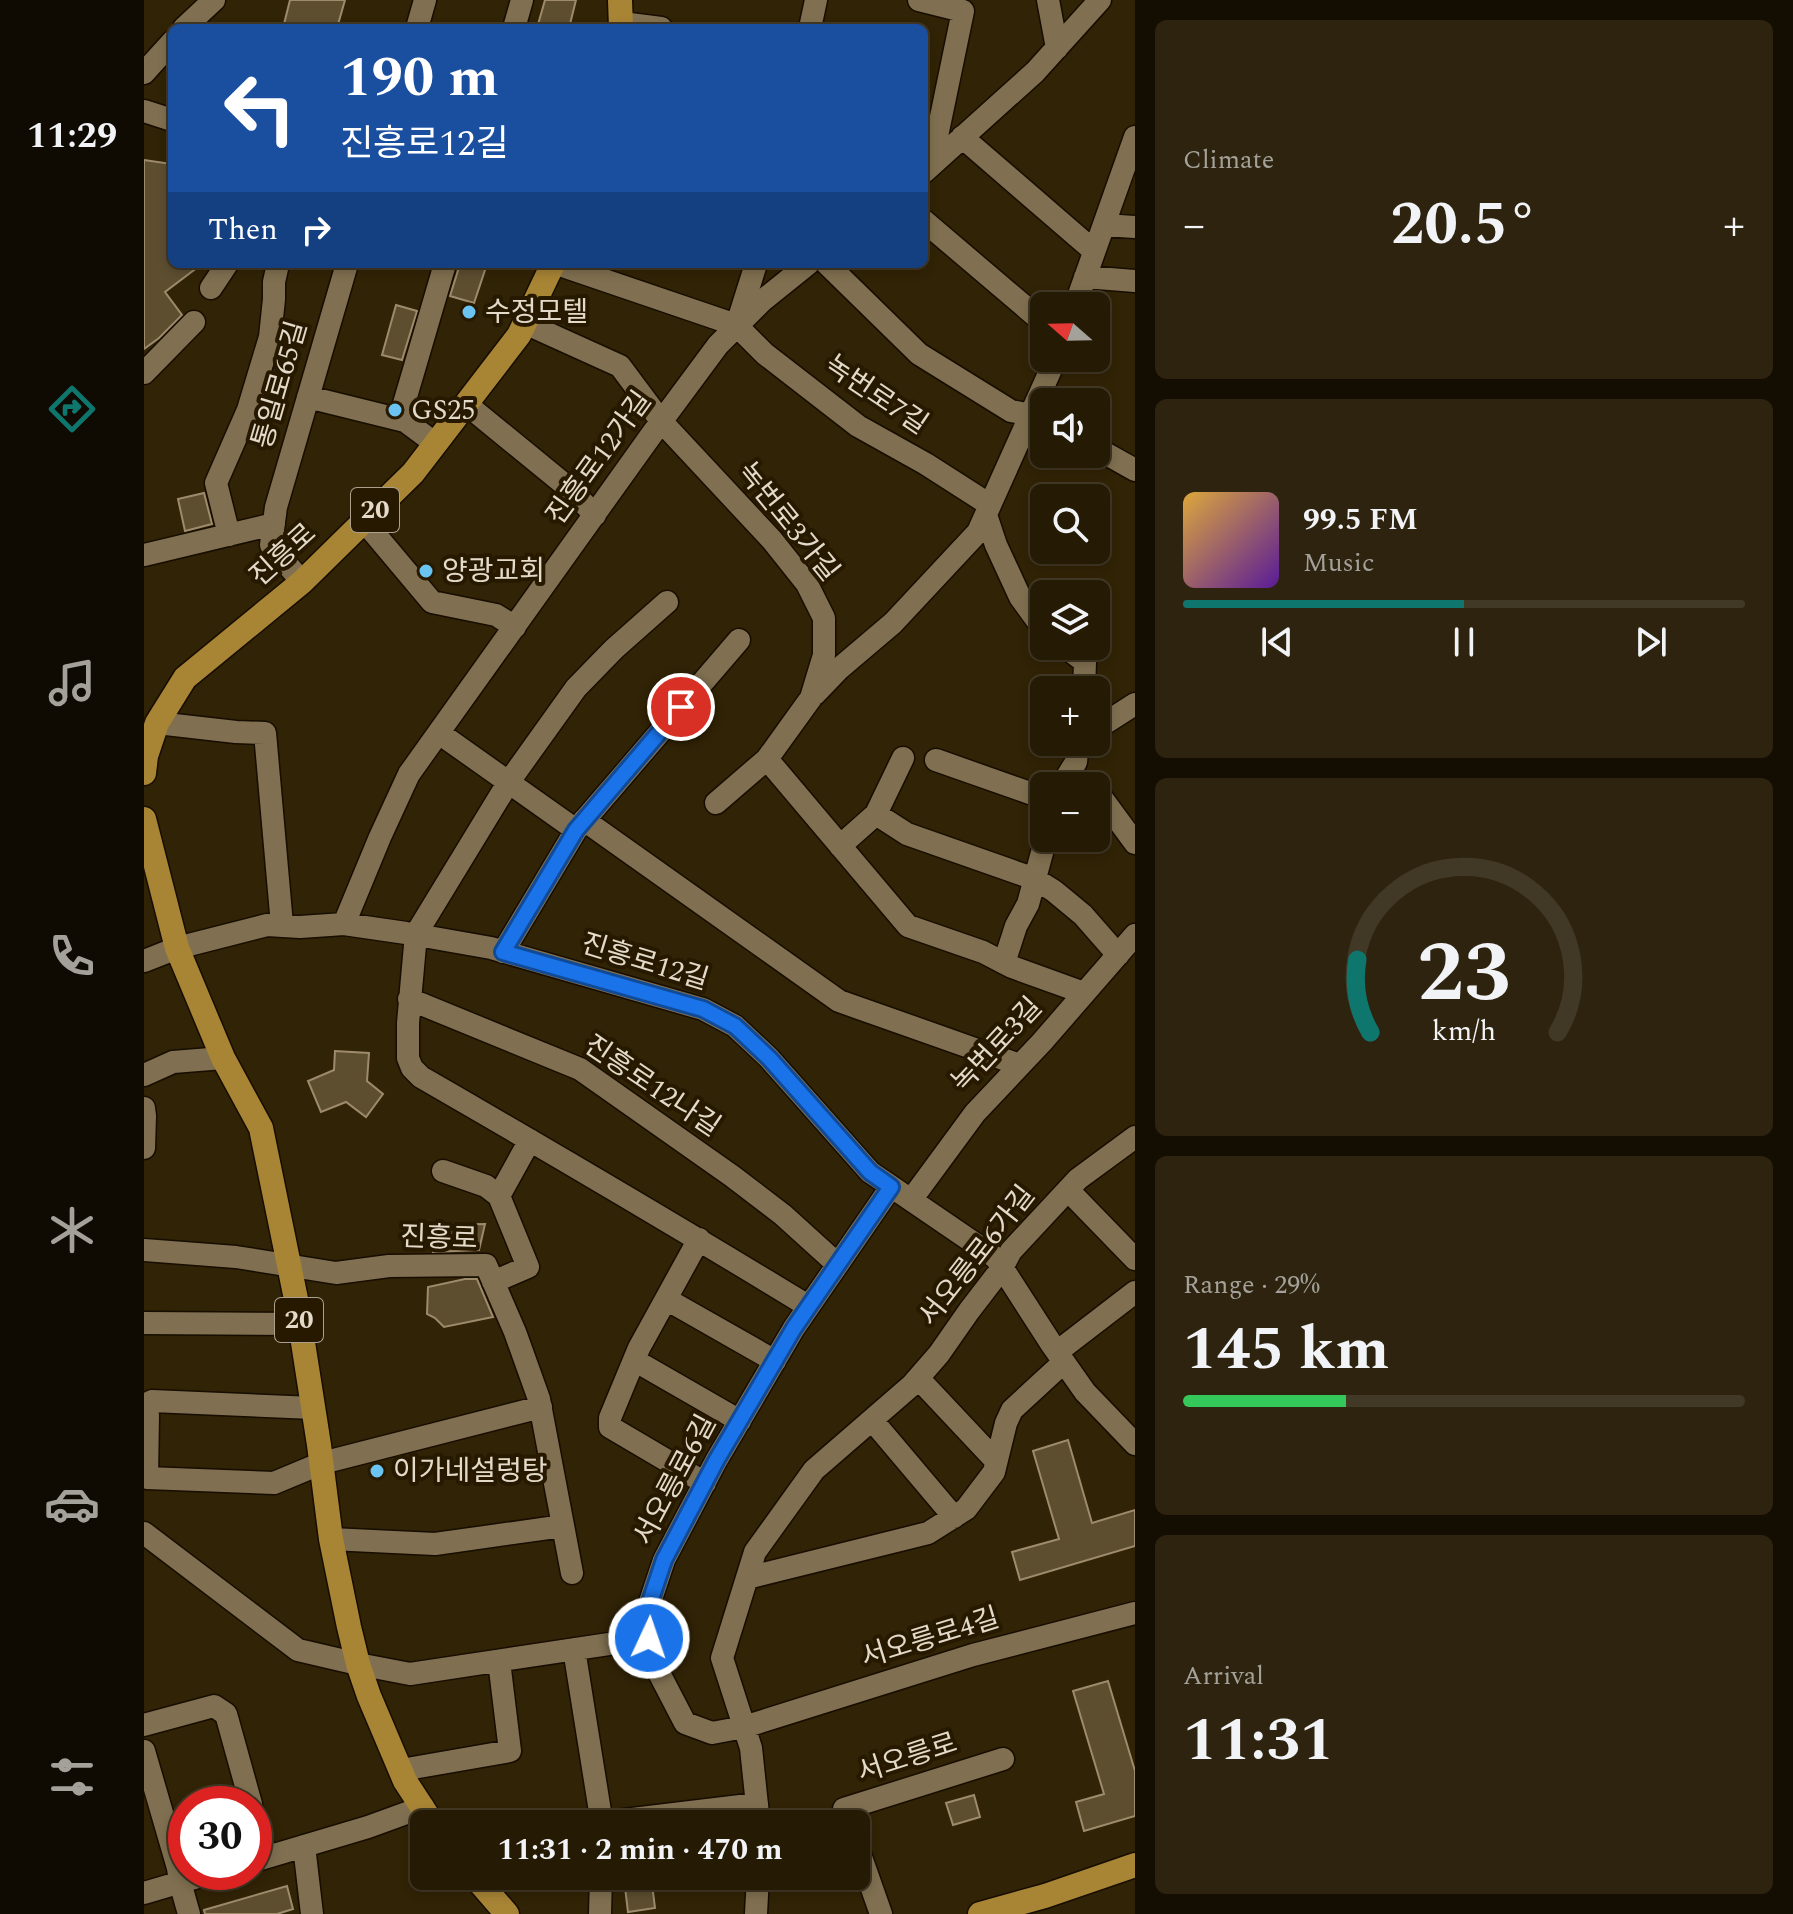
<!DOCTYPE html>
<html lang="en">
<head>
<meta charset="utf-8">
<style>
  body { margin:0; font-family:Spectral,"Noto Sans KR",serif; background:#2d230e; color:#f1f3f6; height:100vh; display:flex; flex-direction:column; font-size:30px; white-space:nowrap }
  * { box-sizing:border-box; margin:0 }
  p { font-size:26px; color:#a3a19a }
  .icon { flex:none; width:44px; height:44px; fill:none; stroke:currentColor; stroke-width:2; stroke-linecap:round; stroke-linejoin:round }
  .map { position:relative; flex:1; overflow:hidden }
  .side { display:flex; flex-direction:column; gap:20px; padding:20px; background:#140e02; width:658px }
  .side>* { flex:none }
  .guide { position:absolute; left:24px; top:24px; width:760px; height:244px; border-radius:12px; box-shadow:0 4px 12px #0003,0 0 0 2px #423826; background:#1a4fa0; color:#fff; overflow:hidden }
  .needle { width:52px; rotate:290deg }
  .tools { position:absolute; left:886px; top:292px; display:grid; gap:16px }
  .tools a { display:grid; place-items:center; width:80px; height:80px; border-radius:12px; background:#251a04; box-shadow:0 4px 12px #0003,0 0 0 2px #423826; font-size:40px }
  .speed { position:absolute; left:24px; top:1786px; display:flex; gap:16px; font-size:40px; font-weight:700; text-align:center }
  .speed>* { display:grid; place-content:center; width:104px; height:104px; border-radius:50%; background:#251a04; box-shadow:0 4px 12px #0003,0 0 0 2px #423826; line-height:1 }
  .speed .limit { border:12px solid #d22; background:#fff; color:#111 }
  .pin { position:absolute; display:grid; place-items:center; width:68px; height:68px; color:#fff; margin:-34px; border:4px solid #fff; border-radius:50%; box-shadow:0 2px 8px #0007 }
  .me { position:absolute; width:88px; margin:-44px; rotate:3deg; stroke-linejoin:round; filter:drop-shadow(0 0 6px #0008) }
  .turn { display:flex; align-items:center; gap:28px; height:168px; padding:0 40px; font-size:36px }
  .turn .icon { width:104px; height:104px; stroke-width:2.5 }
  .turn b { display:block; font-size:56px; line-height:68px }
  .then { display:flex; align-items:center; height:76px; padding:0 40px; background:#0003; gap:16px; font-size:30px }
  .big { font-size:60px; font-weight:700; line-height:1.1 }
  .side .card { flex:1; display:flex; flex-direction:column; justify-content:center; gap:12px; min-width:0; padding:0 28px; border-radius:12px; background:#2d230e }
  .side .dial { align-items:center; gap:0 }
  .dial svg { height:208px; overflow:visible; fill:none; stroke:#423826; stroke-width:7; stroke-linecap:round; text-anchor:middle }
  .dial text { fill:#f1f3f6; stroke:none }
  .song { display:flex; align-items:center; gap:24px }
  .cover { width:96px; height:96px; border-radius:12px; background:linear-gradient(135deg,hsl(40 70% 55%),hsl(270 70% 35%)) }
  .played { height:8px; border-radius:4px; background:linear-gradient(90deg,#0f766e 50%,#423826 50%) }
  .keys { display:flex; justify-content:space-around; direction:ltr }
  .heat { display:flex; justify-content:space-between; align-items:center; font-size:44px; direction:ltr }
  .charge { height:12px; border-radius:6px; background:linear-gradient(90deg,#34c759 29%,#423826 0) }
  .trip { position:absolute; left:266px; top:1810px; width:460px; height:80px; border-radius:12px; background:#251a04; box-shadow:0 4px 12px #0003,0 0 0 2px #423826; font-weight:700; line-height:80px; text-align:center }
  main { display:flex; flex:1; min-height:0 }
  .menu { display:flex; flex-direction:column; width:144px; justify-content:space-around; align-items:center; background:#0f0a02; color:#a3a19a }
  .menu .icon { width:56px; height:56px }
  .menu .selected { color:#0f766e }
  .menu b { font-size:36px; color:#f1f3f6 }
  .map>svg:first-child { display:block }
</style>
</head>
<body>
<main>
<nav class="menu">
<b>11:29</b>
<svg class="icon selected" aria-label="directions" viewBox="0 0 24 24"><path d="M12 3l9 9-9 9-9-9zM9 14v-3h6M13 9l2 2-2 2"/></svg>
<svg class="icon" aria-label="music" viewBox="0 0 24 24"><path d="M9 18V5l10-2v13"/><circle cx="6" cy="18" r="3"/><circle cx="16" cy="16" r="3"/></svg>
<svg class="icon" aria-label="phone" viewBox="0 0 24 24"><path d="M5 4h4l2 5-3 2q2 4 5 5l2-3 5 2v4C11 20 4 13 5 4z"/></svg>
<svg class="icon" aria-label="climate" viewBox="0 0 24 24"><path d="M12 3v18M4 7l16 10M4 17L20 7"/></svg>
<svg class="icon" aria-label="car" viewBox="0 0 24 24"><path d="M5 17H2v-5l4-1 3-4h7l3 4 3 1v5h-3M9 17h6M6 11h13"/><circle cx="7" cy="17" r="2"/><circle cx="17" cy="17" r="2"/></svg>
<svg class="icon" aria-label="filters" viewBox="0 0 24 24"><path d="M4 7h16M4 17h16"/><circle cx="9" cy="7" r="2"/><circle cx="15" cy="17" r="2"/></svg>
</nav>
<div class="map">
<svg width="991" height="1914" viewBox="0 0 991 1914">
  <rect width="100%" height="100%" fill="#312305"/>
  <path fill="#5d4e30" stroke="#9d8b6c" stroke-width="2" d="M146,0H201L193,28H139Z
    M401,0H432L425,28H393Z
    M0,160L28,164V264H58L21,292L38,315L15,338L0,349Z
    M316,264H343L330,303L306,296Z
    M252,305L273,311L258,360L238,355Z
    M60,493L68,524L41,531L34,499Z
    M191,1051L225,1053L223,1081L239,1094L222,1117L202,1102L177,1112L164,1081L190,1070Z
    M341,1224L335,1250L289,1252L288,1225Z
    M321,1279H333L349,1317L300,1327L291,1318L283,1314L284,1287Z
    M924,1440L948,1523L991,1510V1546L876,1580L868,1552L915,1539L889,1451Z
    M964,1681L991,1771V1816L940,1831L932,1802L960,1794L929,1691Z
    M830,1795L836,1817L809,1825L802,1803Z
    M507,1876L511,1908L484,1912L480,1879Z
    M143,1886L149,1909L133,1914H61L60,1910Z"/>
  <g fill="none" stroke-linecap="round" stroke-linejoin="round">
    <g stroke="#170d00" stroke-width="25">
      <path id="minor" d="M775,0L819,11L787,165
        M904,0L913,48
        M478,23L517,28
        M40,28L70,0
        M273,28L281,0
        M370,28L378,0
        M666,28L672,0
        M0,73L28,42
        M0,111L28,120
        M818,137L950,251
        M780,172L891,72L956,0
        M780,221L900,323
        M960,225L991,227
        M413,264L592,325L621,354L714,426L782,464L846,505
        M683,264L775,354L867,411L887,415L899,421
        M941,277L991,281
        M67,288L83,264
        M931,306L991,137
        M594,321L612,264
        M381,323L476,366L517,421L628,540L663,584L680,618V655L667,698L623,759L572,803
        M0,373L50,322
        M164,397L261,421L292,444
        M322,404L426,489L451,515
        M261,421L259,407L301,264
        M952,448L991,470
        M842,515L852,545L876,597L900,630
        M220,521L288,602L352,615L371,627
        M85,535L72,483L104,410L126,337L130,299V282L134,264
        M0,555L130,524
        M158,582L127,545L132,507L203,264
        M523,602L470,649L432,688L364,783L272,934L264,1023V1058L268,1068L277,1077C407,1152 536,1228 664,1306
        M920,646L941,662L940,690
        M671,694L696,668L749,623L834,532L912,358
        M13,723L92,732L121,733L138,925
        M952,729L991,704
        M295,733L432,830
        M759,758L732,814L763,834L891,879L910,891L939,915L974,955
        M623,759L764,926L839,952L868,967L940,993
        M792,760L900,798
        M917,786L932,762L934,742
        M952,790L991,843
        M440,820L695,1001L876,1065
        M696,846L732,814
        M200,924L236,837L265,774L508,434L574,345L618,301L664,264
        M359,952L432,830L595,640
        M0,961L33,948L123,925L156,927L200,924L262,933L347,948L559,1009L591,1026L625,1058L726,1172L852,1258L908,1345L941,1392L991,1444
        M860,963L872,926L884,904L902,838
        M265,999L436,1069L588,1176L639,1215L693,1264
        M0,1075L29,1062L79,1058
        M0,1108L1,1116L0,1148
        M299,1171L342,1186L355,1196
        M747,1187L650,1328L572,1461L520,1560L500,1620L514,1671L541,1723L568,1733L600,1727L829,1655L991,1613
        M924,1190L991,1259
        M767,1200L831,1113L898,1042L991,935
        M555,1239L495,1348L466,1418V1427L561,1483
        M0,1250L92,1257L192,1273L245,1266L342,1265L371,1332L395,1399L428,1573
        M349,1282L384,1267L355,1196L386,1140
        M522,1299L631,1361
        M0,1323L156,1324
        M913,1352L991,1292
        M490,1360L596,1421
        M774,1378L852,1461
        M0,1405L8,1401L169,1408
        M0,1409L4,1415L3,1478L130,1483L178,1463L397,1407
        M728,1420L810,1517
        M0,1533L154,1650L214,1664L266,1674L505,1638
        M187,1539L291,1544L419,1526
        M603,1578L784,1533L822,1509L850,1472L862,1423L868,1410L920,1362
        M430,1649L458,1824
        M0,1725L70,1706L82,1714L107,1804
        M0,1751L34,1868L36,1882L45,1914
        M257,1770L366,1751L355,1661
        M110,1813L122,1857
        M447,1824L613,1804
        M615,1824L607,1748L578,1658L611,1552L670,1470L768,1385L795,1354L825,1311L858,1268L867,1251L934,1179L991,1137
        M705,1824L700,1809L859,1759
        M712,1843L737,1914
        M160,1846L168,1914
        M110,1861L224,1827L279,1807
        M0,1893L71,1872
        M456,1914L457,1876
        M612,1914L614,1876"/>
    </g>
    <g stroke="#170d00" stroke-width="27">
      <path id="major" d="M476,0L477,28
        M0,773L2,756L13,723L41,678L158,582L269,473L375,335L409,264
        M0,819L33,948L79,1058L117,1128L153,1304L175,1445L187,1539L205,1627L214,1664L225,1696L261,1781L289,1824
        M330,1876L363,1914
        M836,1914L901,1896L991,1865"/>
    </g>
    <use href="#minor" stroke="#807051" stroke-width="22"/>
    <use href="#major" stroke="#a88435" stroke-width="24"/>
  </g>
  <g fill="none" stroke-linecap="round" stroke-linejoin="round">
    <g stroke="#114b97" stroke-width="20">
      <path id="route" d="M505,1638L500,1620L520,1560L572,1461L650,1328L747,1187L726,1172L625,1058L591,1026L559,1009L359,952L432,830L537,707"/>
    </g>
    <use href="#route" stroke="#1a73e8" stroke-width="14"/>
  </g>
  <g fill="#6ac3f1" stroke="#271900" stroke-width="3">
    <circle cx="325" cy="312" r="8"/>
    <circle cx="251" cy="410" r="8"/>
    <circle cx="282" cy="571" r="8"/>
    <circle cx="233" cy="1471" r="8"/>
  </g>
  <g text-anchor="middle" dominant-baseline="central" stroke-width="8" stroke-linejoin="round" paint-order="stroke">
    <g fill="#271900" stroke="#aba08d" stroke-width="2">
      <rect x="207" y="488" width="48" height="44" rx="6"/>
      <rect x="131" y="1298" width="48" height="44" rx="6"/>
    </g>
    <g font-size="26" font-weight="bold" fill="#e3dac9">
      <text x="231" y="510">20</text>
      <text x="155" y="1320">20</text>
    </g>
    <g font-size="28" fill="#e3dac9" stroke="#271900" text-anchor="start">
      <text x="341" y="312">수정모텔</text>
      <text x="267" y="410">GS25</text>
      <text x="298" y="571">양광교회</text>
      <text x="249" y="1471">이가네설렁탕</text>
    </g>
    <g font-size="28" fill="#e3dac9" stroke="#271900">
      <text transform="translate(136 385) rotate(-74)">통일로65길</text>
      <text transform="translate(732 395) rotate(34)">녹번로7길</text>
      <text transform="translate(455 458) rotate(-54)">진흥로12가길</text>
      <text transform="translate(644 522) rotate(51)">녹번로3가길</text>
      <text transform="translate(139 555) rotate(-42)">진흥로</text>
      <text transform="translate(501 962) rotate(17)">진흥로12길</text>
      <text transform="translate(853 1045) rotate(-47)">녹번로3길</text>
      <text transform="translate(508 1086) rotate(34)">진흥로12나길</text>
      <text transform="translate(295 1238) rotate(2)">진흥로</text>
      <text transform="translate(833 1256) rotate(-52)">서오릉로6가길</text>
      <text transform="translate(531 1480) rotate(-62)">서오릉로6길</text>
      <text transform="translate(786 1638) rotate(-17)">서오릉로4길</text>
      <text transform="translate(763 1758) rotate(-18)">서오릉로</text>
    </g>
  </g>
</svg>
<div class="tools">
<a><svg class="needle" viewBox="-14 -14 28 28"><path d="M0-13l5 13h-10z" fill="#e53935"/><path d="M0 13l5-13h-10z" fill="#a3a19a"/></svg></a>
<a><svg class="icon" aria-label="sound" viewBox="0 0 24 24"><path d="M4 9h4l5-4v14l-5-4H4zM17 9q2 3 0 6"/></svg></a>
<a><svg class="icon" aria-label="search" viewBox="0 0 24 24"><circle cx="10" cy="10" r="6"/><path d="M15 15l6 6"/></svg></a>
<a><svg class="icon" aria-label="layers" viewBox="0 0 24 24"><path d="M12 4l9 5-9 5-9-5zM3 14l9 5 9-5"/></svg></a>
<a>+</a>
<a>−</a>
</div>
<div class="speed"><div class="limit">30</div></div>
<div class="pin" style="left:537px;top:707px;background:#d93025"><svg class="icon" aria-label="arrive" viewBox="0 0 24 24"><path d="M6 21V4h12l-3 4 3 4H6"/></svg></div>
<svg class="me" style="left:505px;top:1638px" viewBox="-20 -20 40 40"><circle r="17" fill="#1a73e8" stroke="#fff" stroke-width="3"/><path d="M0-11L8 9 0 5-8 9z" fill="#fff"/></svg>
<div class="trip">11:31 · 2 min · 470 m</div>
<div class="guide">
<div class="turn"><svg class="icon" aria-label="left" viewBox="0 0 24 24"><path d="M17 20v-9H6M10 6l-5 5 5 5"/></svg><div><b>190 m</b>진흥로12길</div></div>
<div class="then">Then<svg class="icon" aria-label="right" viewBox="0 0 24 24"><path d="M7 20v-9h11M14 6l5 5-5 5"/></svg></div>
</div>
</div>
<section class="side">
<div class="card"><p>Climate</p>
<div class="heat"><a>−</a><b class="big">20.5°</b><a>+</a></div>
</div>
<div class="card">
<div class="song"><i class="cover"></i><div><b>99.5 FM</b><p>Music</p></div></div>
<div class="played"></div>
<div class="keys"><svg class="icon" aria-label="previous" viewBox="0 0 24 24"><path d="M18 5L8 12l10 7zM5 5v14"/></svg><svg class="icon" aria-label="pause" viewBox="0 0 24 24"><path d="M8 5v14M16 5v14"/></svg><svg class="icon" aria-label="next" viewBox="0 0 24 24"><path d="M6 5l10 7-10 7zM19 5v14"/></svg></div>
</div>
<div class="card dial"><svg viewBox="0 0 100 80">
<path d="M14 69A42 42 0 1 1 86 69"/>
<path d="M14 69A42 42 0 0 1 9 41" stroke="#0f766e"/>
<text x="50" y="56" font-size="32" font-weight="700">23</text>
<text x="50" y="72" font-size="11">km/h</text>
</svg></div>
<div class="card"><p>Range · 29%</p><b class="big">145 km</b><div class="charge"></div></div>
<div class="card"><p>Arrival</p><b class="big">11:31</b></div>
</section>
</main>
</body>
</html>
